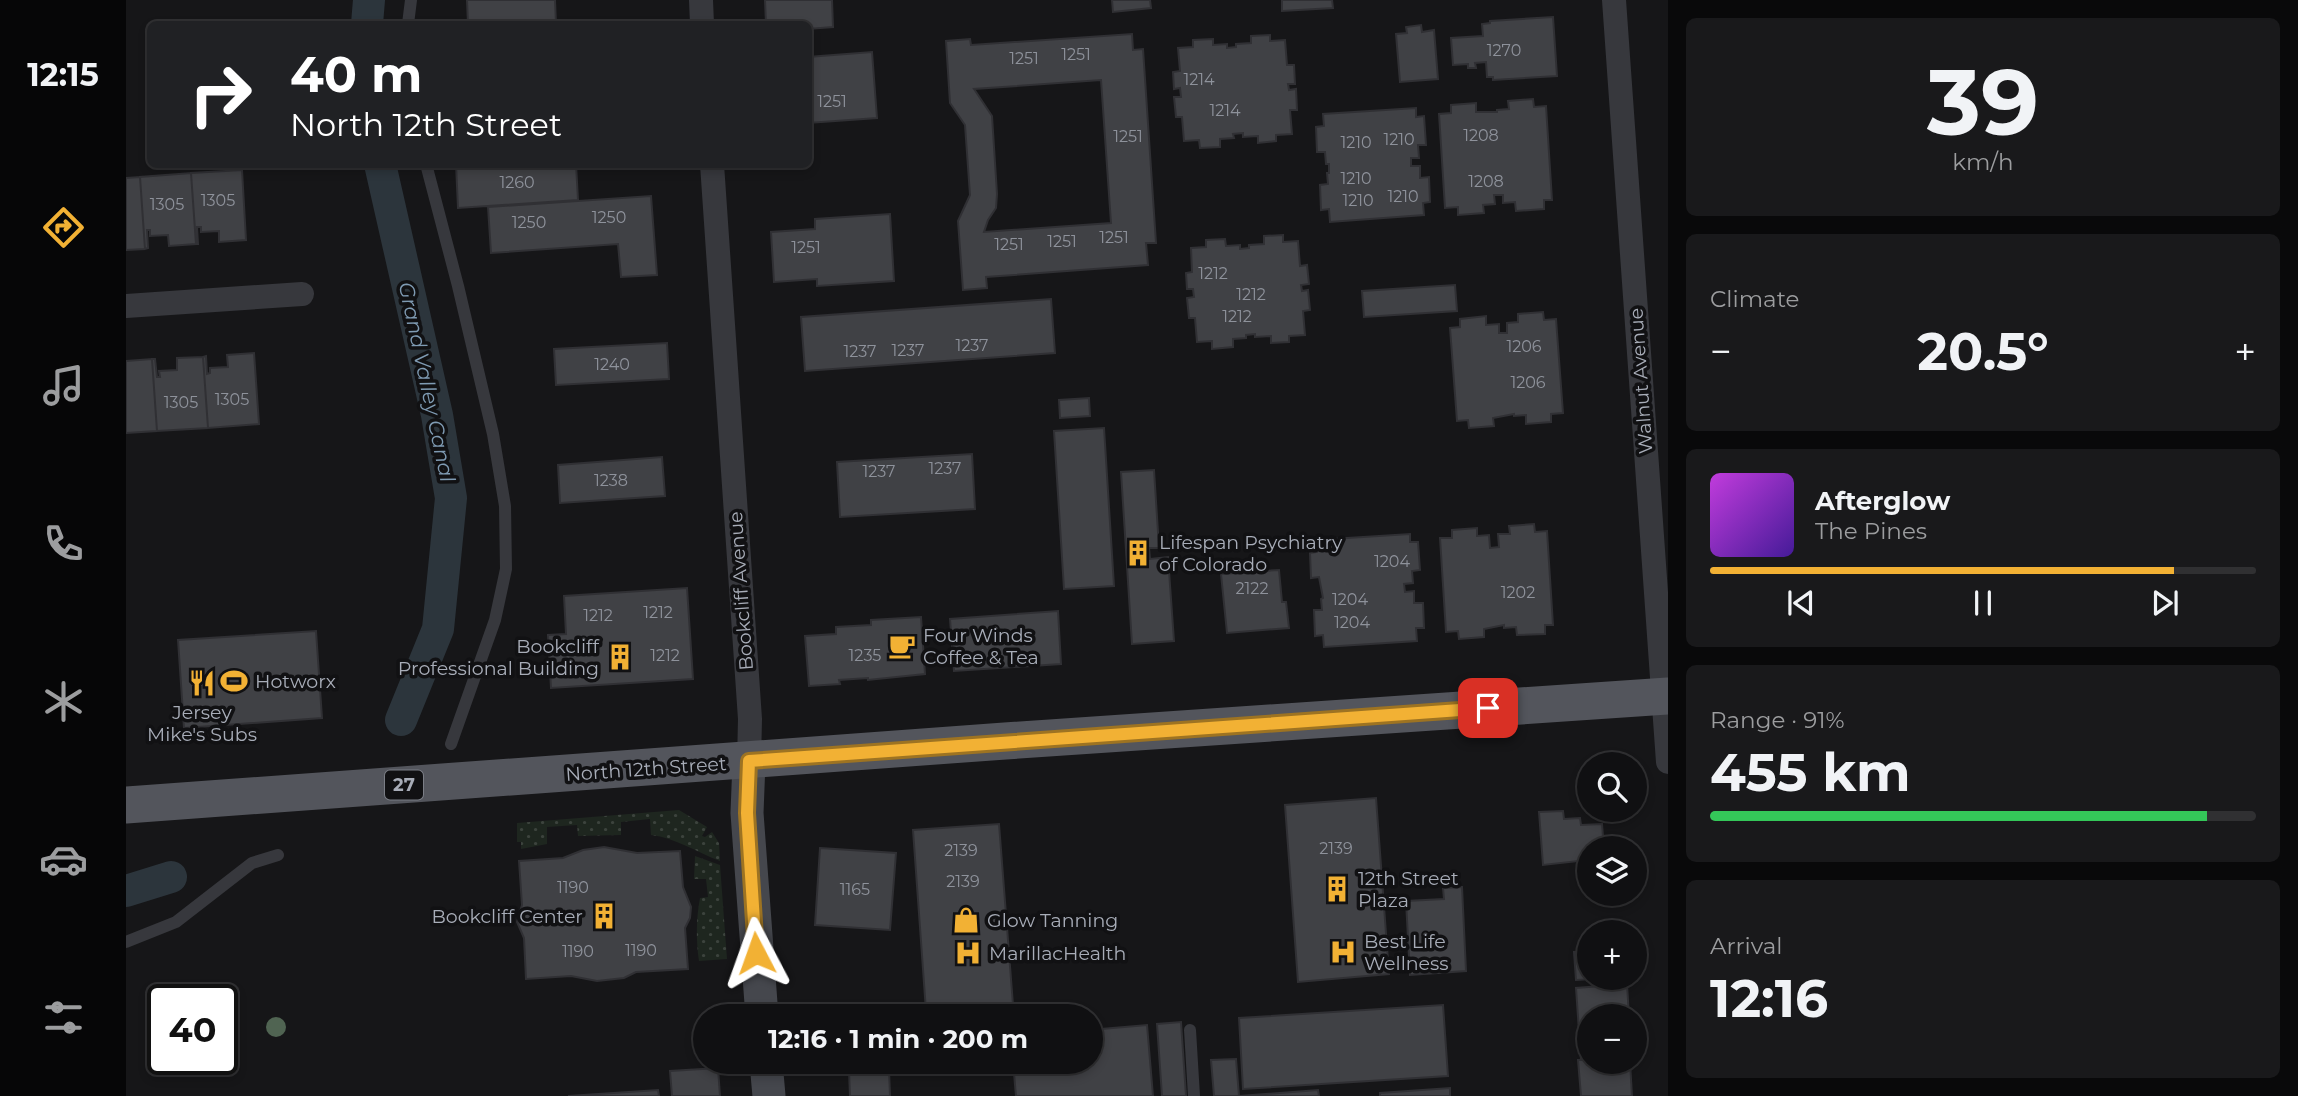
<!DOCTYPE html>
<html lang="en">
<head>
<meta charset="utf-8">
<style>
  body { margin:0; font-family:Montserrat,sans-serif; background:#19191b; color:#f1f3f6; height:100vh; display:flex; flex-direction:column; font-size:26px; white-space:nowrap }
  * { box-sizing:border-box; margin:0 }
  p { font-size:23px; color:#9c9d9f }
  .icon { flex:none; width:38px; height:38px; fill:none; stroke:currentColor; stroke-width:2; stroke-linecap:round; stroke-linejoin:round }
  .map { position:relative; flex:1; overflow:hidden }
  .drawer { display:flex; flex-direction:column; gap:18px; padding:18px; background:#09090a; width:630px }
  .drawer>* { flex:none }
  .hud { position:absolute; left:21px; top:21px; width:665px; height:147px; border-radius:10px; box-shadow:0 4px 10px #0003,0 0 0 2px #303032; background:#202124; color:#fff; overflow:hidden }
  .fabs { position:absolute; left:1451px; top:752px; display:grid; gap:14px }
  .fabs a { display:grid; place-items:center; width:70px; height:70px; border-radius:50%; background:#101012; box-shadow:0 4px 10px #0003,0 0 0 2px #303032; font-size:35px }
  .speed { position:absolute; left:21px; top:984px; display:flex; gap:14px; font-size:35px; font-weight:700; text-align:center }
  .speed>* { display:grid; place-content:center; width:91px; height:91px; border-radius:50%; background:#101012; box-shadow:0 4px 10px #0003,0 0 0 2px #303032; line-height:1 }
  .speed .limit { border:4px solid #111; border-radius:10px; background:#fff; color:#111 }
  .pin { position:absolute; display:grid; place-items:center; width:60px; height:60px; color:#fff; margin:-30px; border-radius:14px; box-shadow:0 4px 10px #0006 }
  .me { position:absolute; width:77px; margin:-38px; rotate:356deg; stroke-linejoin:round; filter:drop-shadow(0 0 5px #0008) }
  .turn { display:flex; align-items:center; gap:24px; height:147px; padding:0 28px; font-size:32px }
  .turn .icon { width:91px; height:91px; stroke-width:2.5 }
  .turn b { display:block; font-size:49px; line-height:60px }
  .big { font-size:52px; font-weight:700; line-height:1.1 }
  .drawer .card { flex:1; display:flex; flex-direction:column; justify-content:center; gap:10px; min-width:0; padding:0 24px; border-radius:10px; background:#19191b }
  .drawer .dial { align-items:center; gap:0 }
  .dial b { font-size:91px; line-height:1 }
  .song { display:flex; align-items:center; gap:21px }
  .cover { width:84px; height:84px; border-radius:10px; background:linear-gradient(135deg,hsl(290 70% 55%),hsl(260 70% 35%)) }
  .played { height:7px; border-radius:4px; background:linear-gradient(90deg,#f2b134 85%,#303032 85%) }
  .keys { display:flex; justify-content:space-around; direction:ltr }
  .heat { display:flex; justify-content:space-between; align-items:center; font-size:38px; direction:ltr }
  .charge { height:10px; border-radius:5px; background:linear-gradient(90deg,#34c759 91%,#303032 0) }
  .trip { position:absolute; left:567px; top:1004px; width:410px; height:70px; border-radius:35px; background:#101012; box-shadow:0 4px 10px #0003,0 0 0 2px #303032; font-weight:700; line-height:70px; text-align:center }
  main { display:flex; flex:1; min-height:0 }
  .dock { display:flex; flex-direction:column; width:126px; justify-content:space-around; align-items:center; background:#060607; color:#9c9d9f }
  .dock .icon { width:49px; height:49px }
  .dock .active { color:#f2b134 }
  .dock b { font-size:32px; color:#f1f3f6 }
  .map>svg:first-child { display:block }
</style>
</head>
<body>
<main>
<nav class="dock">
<b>12:15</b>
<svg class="icon active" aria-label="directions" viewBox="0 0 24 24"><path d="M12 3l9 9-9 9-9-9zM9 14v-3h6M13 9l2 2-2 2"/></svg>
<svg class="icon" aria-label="music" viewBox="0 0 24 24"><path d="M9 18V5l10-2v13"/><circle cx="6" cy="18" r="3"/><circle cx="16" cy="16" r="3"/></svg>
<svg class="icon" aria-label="phone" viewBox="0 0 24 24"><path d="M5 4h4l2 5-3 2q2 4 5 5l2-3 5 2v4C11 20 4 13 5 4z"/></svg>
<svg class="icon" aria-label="climate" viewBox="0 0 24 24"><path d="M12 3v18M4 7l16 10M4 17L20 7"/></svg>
<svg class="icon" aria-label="car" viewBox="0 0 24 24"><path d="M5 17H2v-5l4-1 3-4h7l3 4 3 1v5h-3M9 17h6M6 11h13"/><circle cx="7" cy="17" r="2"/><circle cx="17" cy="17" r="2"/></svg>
<svg class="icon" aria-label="filters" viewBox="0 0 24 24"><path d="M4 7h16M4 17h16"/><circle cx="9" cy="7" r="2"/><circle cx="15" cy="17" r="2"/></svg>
</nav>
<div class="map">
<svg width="1542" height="1096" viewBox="0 0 1542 1096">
  <defs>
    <pattern id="grass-dots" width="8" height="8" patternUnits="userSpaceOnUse" patternTransform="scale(1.75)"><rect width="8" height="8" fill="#1e261f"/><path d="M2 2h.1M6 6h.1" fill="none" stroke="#3c433d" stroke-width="1.8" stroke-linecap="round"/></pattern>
  </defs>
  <rect width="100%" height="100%" fill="#161618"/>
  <path fill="url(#grass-dots)" d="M553,810L581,827L576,836L579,837L586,832L593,843L594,861C570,852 550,838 525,835L524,819L495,822V835L452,836L451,825L421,827V844L395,849V842H391V823Z
    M569,856L594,865L601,959L573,961C570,940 570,919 574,898L582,897L580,879H568Z"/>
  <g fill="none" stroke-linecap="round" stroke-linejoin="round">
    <path stroke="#2c353c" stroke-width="32" d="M241,24L243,0
      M254,164L311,415L325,498L312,629L275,720
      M0,891L45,877"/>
  </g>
  <path fill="#404145" stroke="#303034" stroke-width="2" fill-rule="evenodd" d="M341,0H429L430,24H342Z
    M639,0H706L707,27L682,29V24H640Z
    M986,0H1024L1025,8L987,12Z
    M1156,0H1206L1207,8L1156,11Z
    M1427,17L1431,76L1367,80V77H1361L1360,62L1349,63L1350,68H1342V64L1327,65L1325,38L1357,36L1356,24L1364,23V21Z
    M1295,25L1296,32L1308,30L1312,79L1274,82L1270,34L1281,33L1280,27Z
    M1006,34L1007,50L1017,49L1030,243H1020L1022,265L860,277L861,288L837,290L832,221L844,195L839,125L824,103L820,41L844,39L845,45ZM975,80L985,223L858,232L862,220L870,208L871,194L866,116L848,89Z
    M1144,35V41L1159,40L1161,65H1168L1169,84H1162L1163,90L1170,89L1171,110H1164L1166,134L1150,135V141L1132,143V136L1117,137V133L1107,134L1108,138L1094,139V147L1074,148L1073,140L1058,141L1056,117H1050L1048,97H1055L1054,88L1048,89L1047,72L1054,71L1052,48L1067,47V40L1087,39V45L1101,44V48L1110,47V44L1125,43V36Z
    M746,52L751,118L682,123V57Z
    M1407,99L1408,107L1420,106L1426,200H1418V209L1390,211L1389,202L1377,203V195H1368L1369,204L1357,205L1358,213L1332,215V207L1319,208L1313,114L1325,113V105L1350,103V112H1371V110L1383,109L1382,101Z
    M1290,108V117L1298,116L1300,145H1292L1293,158H1285V166H1294V178L1303,177L1304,202L1297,203L1298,215L1204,222L1203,209L1195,210L1194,185L1202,184L1201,173H1203V164H1200L1199,152H1191L1190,127L1198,126L1197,114Z
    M330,164H450L452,200L332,208Z
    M116,170L120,240L93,242V231L75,232V227H71L72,244H70L65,173Z
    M65,173L70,244L43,246L42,235L24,236V230H21L22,248L19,249L14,177Z
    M14,177L19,249L0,250V178Z
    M525,196L531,275L495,277L492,244L365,253L362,207Z
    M764,214L768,281L691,286V279L648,282L645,232L689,229V219Z
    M1157,235V242L1172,241L1174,266L1181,265L1183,284L1175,285L1176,291L1182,290L1184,310L1177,311L1179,335L1163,336V342L1145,343V336L1129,337V334L1120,335V338L1107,339V347L1086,349V341L1071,342L1069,318H1063L1061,298L1068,297L1067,289H1061L1060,273L1066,272L1065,248L1080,247V240L1099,239L1100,246L1114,245V249L1123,248V245L1138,244V236Z
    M1329,285L1331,311L1238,317L1236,291Z
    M925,299L929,353L679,371L675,317Z
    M1417,312L1418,320L1430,319L1437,413L1425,414V422L1400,424V415L1388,416V414L1367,418L1368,426L1343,428L1342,420L1331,421L1324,328L1334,327V319L1360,316V325L1373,324V333H1381V323L1392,322V314Z
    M541,343L543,379L430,385L428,349Z
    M128,353L133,424L82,428L77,357L80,356L81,374L84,373V368L102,367L101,355Z
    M77,357L82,428L31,431L26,359H29L31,377H34L33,371L51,370V358Z
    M26,359L31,431L0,433V361Z
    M963,398L964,416L934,418L933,400Z
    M978,428L988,586L938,589L928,431Z
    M846,454L849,509L714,517L711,462Z
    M536,457L539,496L434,503L432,465Z
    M1028,470L1033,548H1023L1024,559L1042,557L1048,641L1006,644L995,472Z
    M1408,524L1409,532L1421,531L1427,625H1419V634L1391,635L1390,627L1378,628V625L1358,629V637L1333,639L1332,631L1320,632L1314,538H1326V530L1351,528V536L1363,535L1364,548L1373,547L1372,534H1384L1383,526Z
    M1284,534V542H1292L1294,570L1286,571L1287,583L1278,584L1279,592L1288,591V603H1297L1298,628H1290L1291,641L1198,647L1197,635L1189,636L1188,610H1196L1195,599L1197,598L1193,577L1185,578L1184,553L1191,552L1190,540Z
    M1153,570L1156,602H1160L1163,628L1101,633L1095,574Z
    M561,588L567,679L425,688L422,635L440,634L438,596Z
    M932,611L935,664L828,671L824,619Z
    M795,617L799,674L742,680V678L713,680L714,684L683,686L679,636L710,634V627L745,625V620Z
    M190,631L196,718L58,728L52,640Z
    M1250,798L1263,974L1172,982L1159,805Z
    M1437,811L1438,819L1454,818L1455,825L1476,824L1478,849H1463V866L1452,867V861L1417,865L1413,812Z
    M873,824L887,1005L800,1011L787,830Z
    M478,847L511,853L554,851L557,887L565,907L564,918L559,928L562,969L510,972L498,978L471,981L445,976L400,979L398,938L391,922L396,905L393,861L437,858L457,850Z
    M694,848L770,853L764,930L689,925Z
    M1336,887L1340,971L1284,975L1280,901L1318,899L1317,888Z
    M1463,951V978L1468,979L1450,980L1448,952Z
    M1501,984L1503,1017H1463V1062H1504L1506,1096H1455L1452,1060H1455L1450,988Z
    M1317,1005L1322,1076L1117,1089L1113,1018Z
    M1055,1022L1060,1096H1036L1031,1024Z
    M1021,1025L1027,1096H890L887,1062H964V1030Z
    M1110,1059L1113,1096H1088L1085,1060Z
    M722,1062H794V1067L723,1071Z
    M592,1068L594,1096H546L544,1071Z
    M763,1069L764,1096H724L723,1071Z
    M1324,1088V1096H1254V1093Z
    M532,1090L533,1096H442Z
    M1192,1090L1193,1096H1113Z"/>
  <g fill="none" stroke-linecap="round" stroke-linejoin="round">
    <path stroke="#37383d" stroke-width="12" d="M282,24L285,0
      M300,164L332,286L367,434L379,506L380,569L369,620L325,744
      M0,942L50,922L126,863L152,855
      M1064,1030L1068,1096"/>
    <path stroke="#37383d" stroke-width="24" d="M575,0L576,24
      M1488,0L1542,762
      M586,164L624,719L623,762
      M0,306L176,294"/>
    <path stroke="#45474d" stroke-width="33" d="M623,762L621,813L636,1017
      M640,1062L643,1096"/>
    <path stroke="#53555c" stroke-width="37" d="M0,805L879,741L1542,696"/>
  </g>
  <circle fill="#506452" cx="150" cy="1027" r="10"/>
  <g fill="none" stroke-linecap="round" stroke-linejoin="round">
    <g stroke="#9d7322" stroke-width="18">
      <path id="route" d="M630,953L621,813L623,761L1362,708"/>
    </g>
    <use href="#route" stroke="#f2b134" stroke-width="12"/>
  </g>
  <defs>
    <g id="building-bare" transform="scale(2.1)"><path d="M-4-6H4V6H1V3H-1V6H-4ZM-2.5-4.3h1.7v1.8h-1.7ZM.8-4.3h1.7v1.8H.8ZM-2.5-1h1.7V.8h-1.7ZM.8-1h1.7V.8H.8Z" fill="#f2b134" stroke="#111113" stroke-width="2.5" paint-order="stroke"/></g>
    <g id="cafe-bare" transform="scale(2.1)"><path d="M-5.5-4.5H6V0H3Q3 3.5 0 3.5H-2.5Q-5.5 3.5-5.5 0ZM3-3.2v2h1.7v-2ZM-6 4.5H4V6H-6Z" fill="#f2b134" stroke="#111113" stroke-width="2.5" paint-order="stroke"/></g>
    <g id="stadium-bare" transform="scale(2.1)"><path d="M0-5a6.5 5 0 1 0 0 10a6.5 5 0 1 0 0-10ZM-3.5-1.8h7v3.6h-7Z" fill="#f2b134" stroke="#111113" stroke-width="2.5" paint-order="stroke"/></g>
    <g id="restaurant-bare" transform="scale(2.1)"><path d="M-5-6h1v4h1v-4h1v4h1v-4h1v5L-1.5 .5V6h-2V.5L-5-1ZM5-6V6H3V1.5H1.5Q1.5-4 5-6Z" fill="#f2b134" stroke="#111113" stroke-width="2.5" paint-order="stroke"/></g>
    <g id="shop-bare" transform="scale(2.1)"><path d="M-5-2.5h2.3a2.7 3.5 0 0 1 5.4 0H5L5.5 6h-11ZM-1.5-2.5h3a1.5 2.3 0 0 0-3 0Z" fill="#f2b134" stroke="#111113" stroke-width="2.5" paint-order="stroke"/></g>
    <g id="hospital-bare" transform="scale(2.1)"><path d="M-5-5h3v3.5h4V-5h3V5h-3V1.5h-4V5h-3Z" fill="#f2b134" stroke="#111113" stroke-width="2.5" paint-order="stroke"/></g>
  </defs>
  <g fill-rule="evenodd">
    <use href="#building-bare" x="1012" y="553"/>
    <use href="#cafe-bare" x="776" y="646"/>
    <use href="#building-bare" x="494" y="657"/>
    <use href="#stadium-bare" x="108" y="681"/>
    <use href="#restaurant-bare" x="76" y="683"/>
    <use href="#building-bare" x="1211" y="889"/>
    <use href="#building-bare" x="478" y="916"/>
    <use href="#shop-bare" x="840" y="920"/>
    <use href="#hospital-bare" x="1217" y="952"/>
    <use href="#hospital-bare" x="842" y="953"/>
  </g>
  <g text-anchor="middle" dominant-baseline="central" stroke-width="7" stroke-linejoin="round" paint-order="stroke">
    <g font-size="16" fill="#8e929b">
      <text x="1378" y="50">1270</text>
      <text x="950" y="54">1251</text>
      <text x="898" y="58">1251</text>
      <text x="1073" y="79">1214</text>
      <text x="706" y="101">1251</text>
      <text x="1099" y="110">1214</text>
      <text x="1355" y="135">1208</text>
      <text x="1002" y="136">1251</text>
      <text x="1273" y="139">1210</text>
      <text x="1230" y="142">1210</text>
      <text x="1230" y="178">1210</text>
      <text x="1360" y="181">1208</text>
      <text x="391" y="182">1260</text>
      <text x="1277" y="196">1210</text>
      <text x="92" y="200">1305</text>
      <text x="1232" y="200">1210</text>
      <text x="41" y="204">1305</text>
      <text x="483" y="217">1250</text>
      <text x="403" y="222">1250</text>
      <text x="988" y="237">1251</text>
      <text x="936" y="241">1251</text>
      <text x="883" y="244">1251</text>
      <text x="680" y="247">1251</text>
      <text x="1087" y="273">1212</text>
      <text x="1125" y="294">1212</text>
      <text x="1111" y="316">1212</text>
      <text x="846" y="345">1237</text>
      <text x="1398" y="346">1206</text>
      <text x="782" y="350">1237</text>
      <text x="734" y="351">1237</text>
      <text x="486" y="364">1240</text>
      <text x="1402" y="382">1206</text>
      <text x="106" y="399">1305</text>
      <text x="55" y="402">1305</text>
      <text x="819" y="468">1237</text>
      <text x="753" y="471">1237</text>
      <text x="485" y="480">1238</text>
      <text x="1266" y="561">1204</text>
      <text x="1126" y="588">2122</text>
      <text x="1392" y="592">1202</text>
      <text x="1224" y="599">1204</text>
      <text x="532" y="612">1212</text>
      <text x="472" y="615">1212</text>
      <text x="1226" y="622">1204</text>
      <text x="539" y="655">1212</text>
      <text x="739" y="655">1235</text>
      <text x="1210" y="848">2139</text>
      <text x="835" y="850">2139</text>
      <text x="837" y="881">2139</text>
      <text x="447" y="887">1190</text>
      <text x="729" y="889">1165</text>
      <text x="515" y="950">1190</text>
      <text x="452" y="951">1190</text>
    </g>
    <rect fill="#111113" stroke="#7b7e86" stroke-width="2" x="259" y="770.5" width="38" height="29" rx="5"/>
    <g font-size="18" font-weight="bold" fill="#a8adb8">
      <text x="278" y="785">27</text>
    </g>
    <g font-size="19" fill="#a8adb8" stroke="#111113">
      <text transform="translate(1515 381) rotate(-94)">Walnut Avenue</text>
      <text transform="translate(615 591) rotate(-94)">Bookcliff Avenue</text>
      <text transform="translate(520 769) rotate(-4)">North 12th Street</text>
    </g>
    <g font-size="19" fill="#a8adb8" stroke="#111113" text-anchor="start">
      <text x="1033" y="542">Lifespan Psychiatry<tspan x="1033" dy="22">of Colorado</tspan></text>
      <text x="797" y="635">Four Winds<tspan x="797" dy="22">Coffee &amp; Tea</tspan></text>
      <text x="473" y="646" text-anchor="end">Bookcliff<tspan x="473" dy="22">Professional Building</tspan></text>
      <text x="129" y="681">Hotworx</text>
      <text x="76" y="712" text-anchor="middle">Jersey<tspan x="76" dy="22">Mike's Subs</tspan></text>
      <text x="1232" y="878">12th Street<tspan x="1232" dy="22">Plaza</tspan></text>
      <text x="457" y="916" text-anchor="end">Bookcliff Center</text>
      <text x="861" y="920">Glow Tanning</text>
      <text x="1238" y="941">Best Life<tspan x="1238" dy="22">Wellness</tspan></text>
      <text x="863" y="953">MarillacHealth</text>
    </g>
    <g font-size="21" font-style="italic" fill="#7f9bb3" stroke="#111113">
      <text transform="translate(301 382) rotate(78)">Grand Valley Canal</text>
    </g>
  </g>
</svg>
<div class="fabs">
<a><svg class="icon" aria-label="search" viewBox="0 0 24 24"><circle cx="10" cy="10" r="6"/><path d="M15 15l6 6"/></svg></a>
<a><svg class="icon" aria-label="layers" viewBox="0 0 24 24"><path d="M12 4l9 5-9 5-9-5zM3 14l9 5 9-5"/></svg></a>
<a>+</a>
<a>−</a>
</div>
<div class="speed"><div class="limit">40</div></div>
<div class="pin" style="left:1362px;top:708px;background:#d93025"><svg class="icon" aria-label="arrive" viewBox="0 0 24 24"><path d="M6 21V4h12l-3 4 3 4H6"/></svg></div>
<svg class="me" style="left:630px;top:953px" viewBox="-20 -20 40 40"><path d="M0-17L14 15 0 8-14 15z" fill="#f2b134" stroke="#fff" stroke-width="4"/></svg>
<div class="trip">12:16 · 1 min · 200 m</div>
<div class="hud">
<div class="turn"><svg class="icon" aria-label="right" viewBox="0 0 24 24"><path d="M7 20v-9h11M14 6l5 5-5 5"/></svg><div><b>40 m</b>North 12th Street</div></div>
</div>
</div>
<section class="drawer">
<div class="card dial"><b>39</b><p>km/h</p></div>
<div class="card"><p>Climate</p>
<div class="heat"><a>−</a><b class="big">20.5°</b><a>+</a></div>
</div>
<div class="card">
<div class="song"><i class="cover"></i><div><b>Afterglow</b><p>The Pines</p></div></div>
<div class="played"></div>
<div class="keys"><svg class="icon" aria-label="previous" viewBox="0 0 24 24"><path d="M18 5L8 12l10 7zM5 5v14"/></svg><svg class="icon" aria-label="pause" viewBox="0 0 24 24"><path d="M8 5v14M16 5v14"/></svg><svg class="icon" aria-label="next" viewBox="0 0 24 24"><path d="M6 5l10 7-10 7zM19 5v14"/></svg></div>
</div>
<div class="card"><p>Range · 91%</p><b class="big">455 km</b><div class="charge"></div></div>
<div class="card"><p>Arrival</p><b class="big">12:16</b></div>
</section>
</main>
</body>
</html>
